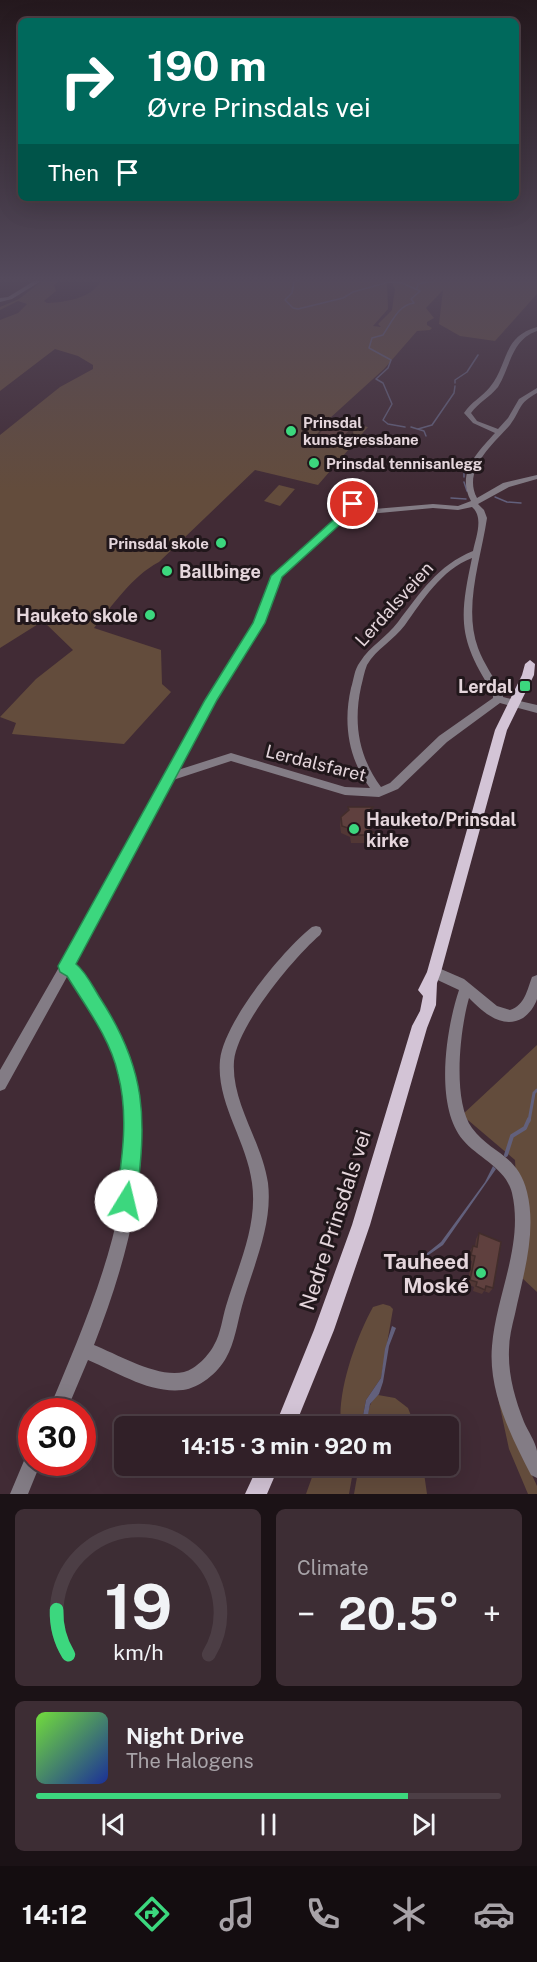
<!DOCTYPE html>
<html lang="en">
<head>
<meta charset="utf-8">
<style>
  body { margin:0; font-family:"Public Sans",sans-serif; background:#3d2d34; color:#f1f3f6; height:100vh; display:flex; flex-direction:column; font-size:22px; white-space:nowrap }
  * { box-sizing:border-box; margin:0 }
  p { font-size:20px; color:#a8a3a8 }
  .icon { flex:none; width:33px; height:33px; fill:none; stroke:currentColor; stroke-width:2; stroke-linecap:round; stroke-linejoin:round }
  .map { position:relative; height:1494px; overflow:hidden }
  .panel { display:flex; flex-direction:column; gap:15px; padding:15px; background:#1b1216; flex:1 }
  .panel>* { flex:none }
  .banner { position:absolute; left:18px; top:18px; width:501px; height:183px; border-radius:9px; box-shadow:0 6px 24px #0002,0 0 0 2px #4c3e45; background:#00695c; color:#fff; overflow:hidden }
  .speed { position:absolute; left:18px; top:1398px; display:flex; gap:12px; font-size:30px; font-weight:700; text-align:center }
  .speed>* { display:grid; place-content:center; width:78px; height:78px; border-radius:50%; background:#312028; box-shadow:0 6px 24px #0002,0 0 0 2px #4c3e45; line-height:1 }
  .speed .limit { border:9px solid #d22; background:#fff; color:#111 }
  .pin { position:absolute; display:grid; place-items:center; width:51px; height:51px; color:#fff; margin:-26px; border:3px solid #fff; border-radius:50%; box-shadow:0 2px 6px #0007 }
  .me { position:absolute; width:66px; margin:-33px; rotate:9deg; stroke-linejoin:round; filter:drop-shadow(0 0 4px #0008) }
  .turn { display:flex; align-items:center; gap:21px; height:126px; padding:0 30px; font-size:27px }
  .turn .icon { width:78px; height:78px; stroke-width:2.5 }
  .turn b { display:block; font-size:42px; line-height:51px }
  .then { display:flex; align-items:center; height:57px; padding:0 30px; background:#0003; gap:12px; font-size:22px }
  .big { font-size:45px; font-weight:700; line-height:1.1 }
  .panel .card { flex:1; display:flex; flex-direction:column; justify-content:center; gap:9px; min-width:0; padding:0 21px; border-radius:9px; background:#3d2d34 }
  .panel .dial { align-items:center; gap:0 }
  .dial svg { height:156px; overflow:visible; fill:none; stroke:#4c3e45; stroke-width:7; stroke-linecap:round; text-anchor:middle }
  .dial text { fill:#f1f3f6; stroke:none }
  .song { display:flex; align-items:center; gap:18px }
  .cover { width:72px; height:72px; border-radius:9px; background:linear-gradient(135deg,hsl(100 70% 55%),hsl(230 70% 35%)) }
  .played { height:6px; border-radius:3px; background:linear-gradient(90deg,#3cd77e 80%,#4c3e45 80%) }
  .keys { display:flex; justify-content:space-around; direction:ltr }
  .heat { display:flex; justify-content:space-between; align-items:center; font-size:33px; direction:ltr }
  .panel .tiles { flex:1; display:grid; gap:15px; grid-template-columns:1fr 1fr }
  .card:last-child { grid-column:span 2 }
  .trip { position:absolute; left:114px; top:1416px; width:345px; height:60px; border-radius:9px; background:#312028; box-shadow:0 6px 24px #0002,0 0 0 2px #4c3e45; font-weight:700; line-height:60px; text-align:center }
  .tab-bar { display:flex; height:96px; justify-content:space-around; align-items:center; background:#140d10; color:#a8a3a8 }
  .tab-bar .icon { width:42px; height:42px }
  .tab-bar .active { color:#3cd77e }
  .tab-bar b { font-size:27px; color:#f1f3f6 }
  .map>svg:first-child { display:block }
</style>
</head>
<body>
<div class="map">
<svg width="537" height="1494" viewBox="0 0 537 1494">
  <rect width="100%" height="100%" fill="#412b35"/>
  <path fill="#634c3c" d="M42,281H59L54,285L56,291L44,301L47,303C66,302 90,299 101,281H387L388,309L373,326L381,327L378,324L392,310L395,289L391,281H537V294L495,341L460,336L439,324L443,290L426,308L434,318L427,322V325L432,328L430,330L417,331L384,369L329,419L368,427L318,485L255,470L159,562C132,576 113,605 94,628L161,650L162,684L171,692L124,744L12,734L16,723L0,717L36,679L73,650L43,621L0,648V435L60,387L93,369V365L78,356L55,349L0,391V320L18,313L27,304L18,301L0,310V307L19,299Z
    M279,485L295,489L280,506L264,501Z
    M537,1045V1292L521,1277L515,1160L462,1115Z
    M383,1304L390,1306L393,1309L381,1378L366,1400L361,1426H341C337,1391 356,1338 373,1307Z
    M495,1384L510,1427L537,1486V1494H528L509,1449Z
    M378,1395L395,1398L408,1408L415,1426H366C368,1416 368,1401 378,1395Z
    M316,1466H354L349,1494H306Z
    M359,1466H423L427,1494H354Z"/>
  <path fill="#62607c" d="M493,1166L496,1169L443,1245L427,1256L419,1268L416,1266L426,1254L441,1242L485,1182Z
    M392,1326L396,1328L389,1346L383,1382L379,1394L370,1404L366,1426H361L366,1400L381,1378L385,1349Z"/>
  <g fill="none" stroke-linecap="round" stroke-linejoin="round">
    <path stroke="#62607c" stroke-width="1.5" d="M298,281L294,282L292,293L285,300L293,308L298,309L343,298L353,292L389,282L402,283L420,291L411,299L414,303C398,305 392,322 383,335L372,338L369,348L391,360L388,368L376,379L383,383L392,404L383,420L388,424L405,427
      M431,282L435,281
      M417,288L418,284L428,282
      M455,383V380L467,372L478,355
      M411,427L424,431L426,436
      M418,429L432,425L454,393L455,386
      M452,459L464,471V477
      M464,482L467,491
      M495,497L507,502L521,503
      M451,498L466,499"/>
    <path stroke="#62607c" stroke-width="3" d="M529,1121L534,1093L537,1090"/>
    <path stroke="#62607c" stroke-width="4" d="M506,1155L512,1136L525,1128L529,1119"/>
    <path fill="#837c85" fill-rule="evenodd" d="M34,281H41L12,299L0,302V298L8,297Z
      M537,327V331C511,340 511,366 498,387C490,397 478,403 471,413L477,421L498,429L508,418L519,399L537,388V393C517,404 522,409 510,425C493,444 462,470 477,498L503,483L537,475V479L509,487L478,504L484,510L487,518C481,559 463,607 478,648C484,664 494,678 503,693V697L537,705V713L500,703L447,742L398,789L379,797L345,795L231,761L173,780L74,964L78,967C100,999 124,1033 134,1072C156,1160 126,1263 94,1345C119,1355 157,1378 184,1372C196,1369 209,1355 214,1345C221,1333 222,1319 226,1306C238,1266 258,1226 252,1183C247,1141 216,1103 220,1060C224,1022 282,951 312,927L316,926L320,927L322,931L320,935C294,957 237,1026 234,1061C231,1103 262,1141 268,1183C273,1226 253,1266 242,1306C237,1324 235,1342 226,1358C218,1373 199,1388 183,1390C150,1394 117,1372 88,1360L66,1412H48C91,1308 147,1187 120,1072C112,1036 88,1005 68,975L5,1089L0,1091V1070L58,969L206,700L254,623L273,576L340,514L355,495H361L362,497L351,511L433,504L458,506L471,501C456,473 477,453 495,433L473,423L464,413C471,402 482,397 490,387C509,363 502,337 537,327ZM472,507C484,517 476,537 473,551C438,565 420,593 398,622C387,637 370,646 360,662C354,670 354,679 351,688C343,723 348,758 370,788L345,787L231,753L178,770L216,701L264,623L281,577L347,516L433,508L458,510ZM472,558C459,619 458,639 493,693V698L439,736L390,783L381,787C359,757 353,724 361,687C363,680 364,672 367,665C376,649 394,640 405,625C423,600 441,570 472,558Z
      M434,966L464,979L497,1006L510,1010C525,1005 527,990 532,977L537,975C537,982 537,992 537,999C535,1006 529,1014 523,1018C502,1030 483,1012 469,998C460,1029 452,1101 472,1128C491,1154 518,1154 527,1192C537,1232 523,1276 515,1314C512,1326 509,1338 509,1350C508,1375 515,1399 524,1422C528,1431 535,1441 537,1451C537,1459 537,1469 537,1478L531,1475C511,1436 488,1391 492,1346C496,1295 524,1245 512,1193C506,1168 478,1158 463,1140C434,1106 446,1029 459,990L429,976L428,972L429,968Z
      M32,1453V1462H41L28,1494H10L26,1456Z"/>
    <path fill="#d3c4d6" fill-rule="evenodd" d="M530,660L535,664L534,675L507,730L441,972L437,983L436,1005L427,1028L370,1225L334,1330L295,1426H275L314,1330L352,1225L412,1026L420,1011L423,996L418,990L427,972L495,730L522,675L525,664Z
      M258,1466H279L267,1494H245Z"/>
  </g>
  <path fill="#523735" d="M354,426L353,433L341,447L317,442L318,434Z
    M348,807L372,815L367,820L368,828L377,835L376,843H351L350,837L341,833L340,825L341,817L348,810Z
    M479,1233L493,1288L489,1293L484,1291L482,1294L473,1291L474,1287L467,1284L472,1261L468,1260L470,1251L473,1246L475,1247L476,1239Z"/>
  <path fill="#422d2b" d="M354,426L353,433L341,447V440Z
    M373,807L372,815L365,821L366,813Z"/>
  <path fill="#5f403e" stroke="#422d2b" stroke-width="1.5" d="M331,420L354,426L341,440L318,434Z
    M348,807H373L366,813L368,828L377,835H351V829L342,826L341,817L349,810Z
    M479,1233L501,1242L493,1288L486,1286L485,1290L476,1286L477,1282L470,1280L475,1256L471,1255L473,1246L477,1247Z"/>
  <linearGradient id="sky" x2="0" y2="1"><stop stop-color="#24181d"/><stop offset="0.57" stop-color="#544a5c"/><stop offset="1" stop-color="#544a5c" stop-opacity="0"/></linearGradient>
  <rect width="537" height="490" fill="url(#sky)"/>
  <path fill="#3cd77e" stroke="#278c52" stroke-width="1.5" d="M349,501L358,504L347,518L282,577L265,623L217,700L76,964C86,972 93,987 100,998C147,1070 147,1119 136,1201L133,1208L126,1211L119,1208L116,1201C122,1159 129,1116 118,1074C110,1038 86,1007 67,976L60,972L58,966L205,700L253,623L271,576L340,514Z"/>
  <g fill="#3cd77e" stroke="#21171b" stroke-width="2">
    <circle cx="291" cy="431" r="6"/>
    <circle cx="314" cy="463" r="6"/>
    <circle cx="221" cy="543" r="6"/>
    <circle cx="167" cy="571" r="6"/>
    <circle cx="150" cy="615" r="6"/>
    <rect x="519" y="680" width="12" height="12" rx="3"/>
    <circle cx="354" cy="829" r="6"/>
    <circle cx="481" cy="1273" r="6"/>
  </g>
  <g text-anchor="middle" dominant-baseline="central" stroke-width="6" stroke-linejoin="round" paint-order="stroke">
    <g font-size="15" font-weight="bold" fill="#e5d6dc" stroke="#21171b" text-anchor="start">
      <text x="303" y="422">Prinsdal<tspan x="303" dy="17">kunstgressbane</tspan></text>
      <text x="326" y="463">Prinsdal tennisanlegg</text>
      <text x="209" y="543" text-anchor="end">Prinsdal skole</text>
    </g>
    <g font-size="18" font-weight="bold" fill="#e5d6dc" stroke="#21171b" text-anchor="start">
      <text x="179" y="571">Ballbinge</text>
      <text x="138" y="615" text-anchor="end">Hauketo skole</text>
      <text x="513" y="686" text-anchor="end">Lerdal</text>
      <text x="366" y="819">Hauketo/Prinsdal<tspan x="366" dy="21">kirke</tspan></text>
    </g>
    <g font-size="18" fill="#e5d6dc" stroke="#21171b">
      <text transform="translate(394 604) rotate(-48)">Lerdalsveien</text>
      <text transform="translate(316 763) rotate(14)">Lerdalsfaret</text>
    </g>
    <g font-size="21" fill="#e5d6dc" stroke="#21171b">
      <text transform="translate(335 1220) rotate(-72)">Nedre Prinsdals vei</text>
    </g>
    <g font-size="21" font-weight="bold" fill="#e5d6dc" stroke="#21171b" text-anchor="end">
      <text x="469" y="1261">Tauheed<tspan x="469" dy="24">Moské</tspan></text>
    </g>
  </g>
</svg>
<div class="speed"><div class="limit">30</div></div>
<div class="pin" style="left:353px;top:504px;background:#d93025"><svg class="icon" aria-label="arrive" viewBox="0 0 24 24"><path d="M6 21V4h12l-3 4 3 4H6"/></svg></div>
<svg class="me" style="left:126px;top:1201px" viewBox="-20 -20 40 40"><circle r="19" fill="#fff"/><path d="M0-13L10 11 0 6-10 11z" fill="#3cd77e"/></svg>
<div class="trip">14:15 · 3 min · 920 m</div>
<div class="banner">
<div class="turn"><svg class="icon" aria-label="right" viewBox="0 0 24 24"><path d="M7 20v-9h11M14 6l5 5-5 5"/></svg><div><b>190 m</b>Øvre Prinsdals vei</div></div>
<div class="then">Then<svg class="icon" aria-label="arrive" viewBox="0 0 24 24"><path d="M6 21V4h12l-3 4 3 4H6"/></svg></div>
</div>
</div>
<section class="panel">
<div class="tiles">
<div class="card dial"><svg viewBox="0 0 100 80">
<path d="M14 69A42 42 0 1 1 86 69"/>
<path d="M14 69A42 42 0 0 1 8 46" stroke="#3cd77e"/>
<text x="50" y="56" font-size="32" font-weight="700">19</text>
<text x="50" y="72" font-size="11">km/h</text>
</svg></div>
<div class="card"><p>Climate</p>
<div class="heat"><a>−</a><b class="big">20.5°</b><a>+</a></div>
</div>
<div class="card">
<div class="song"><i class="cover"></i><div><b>Night Drive</b><p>The Halogens</p></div></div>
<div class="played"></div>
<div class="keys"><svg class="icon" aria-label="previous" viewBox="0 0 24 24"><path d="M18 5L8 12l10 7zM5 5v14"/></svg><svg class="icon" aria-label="pause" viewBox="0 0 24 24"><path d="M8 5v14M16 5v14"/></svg><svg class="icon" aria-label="next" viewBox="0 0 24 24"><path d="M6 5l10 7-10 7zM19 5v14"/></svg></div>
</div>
</div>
</section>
<nav class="tab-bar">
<b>14:12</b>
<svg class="icon active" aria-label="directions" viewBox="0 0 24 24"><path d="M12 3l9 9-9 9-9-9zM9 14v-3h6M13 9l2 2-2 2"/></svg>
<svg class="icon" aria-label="music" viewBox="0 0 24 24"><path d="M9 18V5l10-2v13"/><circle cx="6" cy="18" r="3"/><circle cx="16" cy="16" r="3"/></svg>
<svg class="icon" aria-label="phone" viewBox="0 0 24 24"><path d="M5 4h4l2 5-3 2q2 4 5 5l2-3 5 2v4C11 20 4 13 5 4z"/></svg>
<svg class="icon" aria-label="climate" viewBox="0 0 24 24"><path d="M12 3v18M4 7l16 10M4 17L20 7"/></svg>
<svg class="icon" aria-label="car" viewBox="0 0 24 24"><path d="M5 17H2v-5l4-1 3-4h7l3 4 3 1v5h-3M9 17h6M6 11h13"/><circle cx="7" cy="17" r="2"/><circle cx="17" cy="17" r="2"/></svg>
</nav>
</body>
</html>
